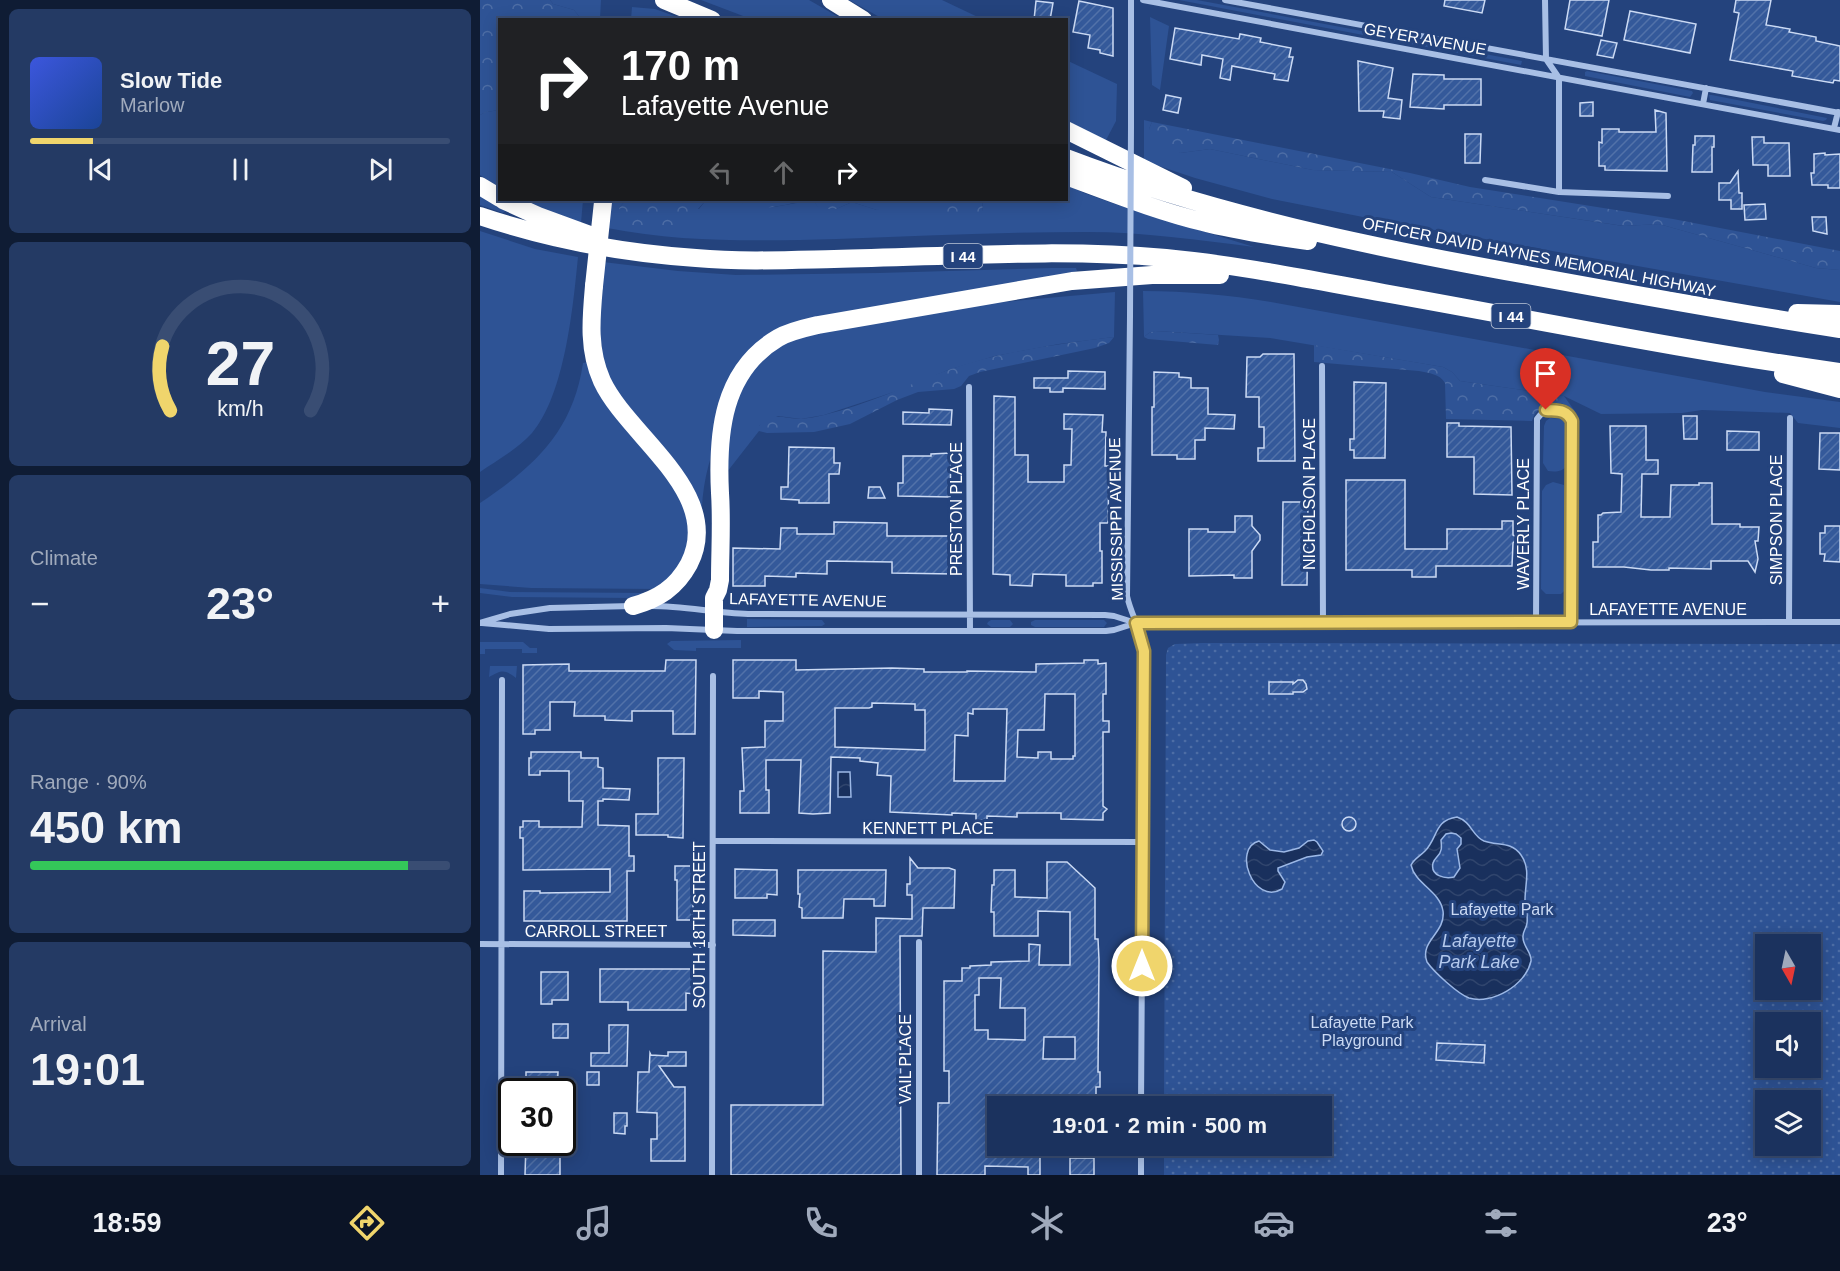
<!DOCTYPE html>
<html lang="en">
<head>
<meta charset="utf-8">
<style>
  body { margin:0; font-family:Helvetica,sans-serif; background:#243a64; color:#f1f3f6; height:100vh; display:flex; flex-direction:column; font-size:22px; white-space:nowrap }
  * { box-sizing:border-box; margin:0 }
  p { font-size:20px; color:#a0aabc }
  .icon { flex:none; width:33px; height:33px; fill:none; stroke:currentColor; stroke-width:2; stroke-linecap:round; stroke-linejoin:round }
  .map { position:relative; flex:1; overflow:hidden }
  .details { display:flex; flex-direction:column; gap:9px; padding:9px; background:#0f1c34; width:480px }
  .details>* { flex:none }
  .guide { position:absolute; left:18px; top:18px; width:570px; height:183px; border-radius:0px; box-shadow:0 3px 15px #0003,0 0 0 2px #394d73; background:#202124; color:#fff; overflow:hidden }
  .needle { width:39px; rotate:171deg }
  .fabs { position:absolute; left:1275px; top:934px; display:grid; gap:12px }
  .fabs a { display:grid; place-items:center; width:66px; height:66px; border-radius:0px; background:#1b325e; box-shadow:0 3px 15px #0003,0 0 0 2px #394d73; font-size:30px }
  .speed { position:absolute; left:18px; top:1078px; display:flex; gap:12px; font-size:30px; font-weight:700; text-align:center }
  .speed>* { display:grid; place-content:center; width:78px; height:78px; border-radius:50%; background:#1b325e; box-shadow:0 3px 15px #0003,0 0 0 2px #394d73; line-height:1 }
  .speed .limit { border:3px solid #111; border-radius:9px; background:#fff; color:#111 }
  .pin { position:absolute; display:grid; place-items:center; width:51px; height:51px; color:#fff; margin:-62px -26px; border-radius:50% 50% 50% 0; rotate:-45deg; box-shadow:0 0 6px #0007 }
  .pin .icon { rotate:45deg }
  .me { position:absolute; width:66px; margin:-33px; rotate:0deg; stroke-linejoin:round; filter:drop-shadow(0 0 4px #0008) }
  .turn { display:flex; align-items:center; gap:21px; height:126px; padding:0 24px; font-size:27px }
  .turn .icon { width:78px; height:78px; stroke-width:2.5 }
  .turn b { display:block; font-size:42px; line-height:51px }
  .lanes { display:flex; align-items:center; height:57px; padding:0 24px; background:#0003; justify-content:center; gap:30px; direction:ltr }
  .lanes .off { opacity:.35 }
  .big { font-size:45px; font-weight:700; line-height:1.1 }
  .details .card { flex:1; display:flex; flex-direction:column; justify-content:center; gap:9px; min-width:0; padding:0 21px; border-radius:9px; background:#243a64 }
  .details .dial { align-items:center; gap:0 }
  .dial svg { height:156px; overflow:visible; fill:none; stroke:#394d73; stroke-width:7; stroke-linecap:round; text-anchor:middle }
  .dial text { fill:#f1f3f6; stroke:none }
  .song { display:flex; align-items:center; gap:18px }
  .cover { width:72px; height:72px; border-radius:9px; background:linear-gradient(135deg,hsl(230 70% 55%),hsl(220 70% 35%)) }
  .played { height:6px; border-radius:3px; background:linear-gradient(90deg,#f0d56c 15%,#394d73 15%) }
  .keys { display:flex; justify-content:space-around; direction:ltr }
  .heat { display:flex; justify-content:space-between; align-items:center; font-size:33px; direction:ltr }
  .charge { height:9px; border-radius:4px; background:linear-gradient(90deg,#34c759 90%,#394d73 0) }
  .trip { position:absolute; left:507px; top:1096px; width:345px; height:60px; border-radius:0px; background:#1b325e; box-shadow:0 3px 15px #0003,0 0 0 2px #394d73; font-weight:700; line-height:60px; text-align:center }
  .tabs { display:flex; height:96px; justify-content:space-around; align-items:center; background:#0b1426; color:#a0aabc }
  .tabs .icon { width:42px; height:42px }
  .tabs .current { color:#f0d56c }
  .tabs b { font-size:27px; color:#f1f3f6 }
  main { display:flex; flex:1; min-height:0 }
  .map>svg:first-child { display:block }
</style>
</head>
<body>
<main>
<section class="details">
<div class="card">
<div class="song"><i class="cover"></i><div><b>Slow Tide</b><p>Marlow</p></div></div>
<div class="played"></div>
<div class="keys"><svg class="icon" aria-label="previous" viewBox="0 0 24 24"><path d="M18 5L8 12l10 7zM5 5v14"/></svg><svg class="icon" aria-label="pause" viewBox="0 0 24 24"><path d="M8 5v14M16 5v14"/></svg><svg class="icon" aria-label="next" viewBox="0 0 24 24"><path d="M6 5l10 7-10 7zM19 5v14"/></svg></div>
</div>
<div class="card dial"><svg viewBox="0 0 100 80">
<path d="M14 69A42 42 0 1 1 86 69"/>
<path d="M14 69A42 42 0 0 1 10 36" stroke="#f0d56c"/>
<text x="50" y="56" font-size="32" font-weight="700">27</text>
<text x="50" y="72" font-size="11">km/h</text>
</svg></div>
<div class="card"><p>Climate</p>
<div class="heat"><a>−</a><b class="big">23°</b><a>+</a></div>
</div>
<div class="card"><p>Range · 90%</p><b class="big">450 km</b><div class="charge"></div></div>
<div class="card"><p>Arrival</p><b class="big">19:01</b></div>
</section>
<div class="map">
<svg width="1360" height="1175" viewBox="0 0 1360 1175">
  <defs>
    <pattern id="forest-crowns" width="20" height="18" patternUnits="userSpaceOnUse" patternTransform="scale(1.5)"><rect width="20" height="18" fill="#2e5395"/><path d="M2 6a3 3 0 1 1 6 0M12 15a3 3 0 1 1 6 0" fill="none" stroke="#4d6da5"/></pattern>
    <pattern id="park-dots" width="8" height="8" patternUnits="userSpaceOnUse" patternTransform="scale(1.5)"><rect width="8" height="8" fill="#2e5395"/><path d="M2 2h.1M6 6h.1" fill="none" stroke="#4d6da5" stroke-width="1.8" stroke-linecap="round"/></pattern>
    <pattern id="water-waves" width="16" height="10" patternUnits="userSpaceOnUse" patternTransform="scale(1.5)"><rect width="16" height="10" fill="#19305d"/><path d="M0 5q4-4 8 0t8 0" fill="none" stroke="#30456d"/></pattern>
    <pattern id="building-hatch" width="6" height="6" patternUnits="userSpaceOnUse" patternTransform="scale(1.5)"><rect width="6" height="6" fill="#34599a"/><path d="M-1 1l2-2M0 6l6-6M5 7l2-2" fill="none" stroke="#5272a9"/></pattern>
  </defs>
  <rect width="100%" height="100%" fill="#24437d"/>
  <path fill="#2e5395" d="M70,0H121L120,19H101L94,10L73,4Z
    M221,0H329L362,19H271Z
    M369,0H462L502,19H403Z
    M699,0H717L1042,61L1041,65Z
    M152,7L175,9L203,19H151Z
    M670,17L689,26L680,90L672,85Z
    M586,60L637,84L636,121L625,142L587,121Z
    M1107,71L1212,91L1213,93L1210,97L1105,76V72Z
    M1229,95H1232L1347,118L1346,120L1343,121L1230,100Z
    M19,110V187L0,175V115L6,112Z
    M664,120L672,122L669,129L700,153L730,149L833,170L912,172L951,197L1143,226L1179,224L1336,268L1360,270V302L898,220L792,199L715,178L664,161Z
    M587,185L604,193L635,204L774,247C719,240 663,232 607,232C524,232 441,236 357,239C281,241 203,243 127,228L130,200H146L139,208L219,209L226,200H262V203L294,207L333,200L339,208L356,209L372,202L397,210L411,202L410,200H436L440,202L503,211L502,200H586Z
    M0,196L27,209L23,213L0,205Z
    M44,200H103L101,223L74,214Z
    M0,231L55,249L98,257C93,307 85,394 52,433C39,448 16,461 0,472Z
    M123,262L198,271L256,275L399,273L571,268H596L597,271L282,342C257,395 224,449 222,509H219L126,378L118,335Z
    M663,291C708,291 748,295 791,302L1285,392L1360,402V428L1318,423L1310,413L1222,410L1202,413L1121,414L1084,396L980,381L972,372L963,367L790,338L676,331L669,333L664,337Z
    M635,292L634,337L579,344L515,356L468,370L426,388L344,415L321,419L298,416L279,426V431L247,472L248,428L254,398L280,359L313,338L489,305Z
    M108,362L152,432L202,499L209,527L206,551L196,572L178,589L51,588L0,584V503C55,466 93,431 103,363Z
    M1070,418L1082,419L1087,427V465C1083,472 1075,472 1068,471L1063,463L1064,426L1066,421Z
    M1073,482L1084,485L1087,498L1086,589L1081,594H1066L1061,589L1062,491L1066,485Z
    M0,588L30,592L171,593L154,598L32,597L0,593Z
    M267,619L342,620L345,624L342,626L267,627Z
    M511,620H530L533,624L530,627H511L507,624L508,622Z
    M555,620H624L627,623L624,627H555L551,625V622Z
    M261,640V648H216V651L194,650L187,644L191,641Z
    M0,642H43L50,648H57V653H42V649H5V654H0Z
    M10,666H37L36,678C24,669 22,670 9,677Z"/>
  <path fill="url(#forest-crowns)" d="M0,0H70L73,4L94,10L101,19L20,20L19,110L6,112L0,115Z
    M672,122L930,173L990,187L1193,219L1360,251V270L1336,268L1179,224L1144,226L951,197L912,172L833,170L730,149L700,153L677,146L669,129Z
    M146,200H226C197,234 190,231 148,226L141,217L139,208Z
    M262,200H329C308,203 282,214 261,203Z
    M333,200H410L411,201L407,208L397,210L372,202L356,209H339Z
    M436,200H502L503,212C477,218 458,213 436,200Z
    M675,331L738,335L739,340L738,345L668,339L664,337L669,333Z
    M634,337L629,343L615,348L500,372L489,376L481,386L474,389L438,392L417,400L370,424L334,432L287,433L279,431V426C294,411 303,419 321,419C328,418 337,417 344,415C387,405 427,385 468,370C522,351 578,344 634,337Z
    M834,345L963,367L972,372L980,381L1084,396L1099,417C1096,413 1093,409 1088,406C1074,398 1056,405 1052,421L966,419L965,383C960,374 949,373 939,371L834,362Z"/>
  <path fill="url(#park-dots)" fill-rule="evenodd" d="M723,643L1360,644V1175H684V1146H842V1107H684L686,655L688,648L695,644ZM1286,945H1330V990H1286ZM1286,1023H1330V1068H1286ZM1286,1101H1330V1146H1286Z"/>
  <path fill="url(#water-waves)" stroke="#9cb8e6" stroke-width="1.5" fill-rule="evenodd" d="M358,772H370L371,797H358Z
    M977,817C992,822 992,836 1004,841C1018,846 1031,841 1041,855C1051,869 1045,884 1045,900C1046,907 1048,916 1047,923C1047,927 1043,931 1043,936C1042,946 1052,952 1051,961C1046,985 1012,1005 989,998C978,994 954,972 947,962C939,941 966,933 963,911C960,891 935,884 931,865C934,859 940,856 945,851C958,838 954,820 977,817ZM971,833L976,834L981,838V844L977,849L980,868L974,877C965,879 950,876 953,863C955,857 960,856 961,850C962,848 961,841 961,840L966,834Z
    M834,840L837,842L843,851L841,855L827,857L798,868V871L805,882L802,889C773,906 752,848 779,841L790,850L804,852L819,848L828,841Z"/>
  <path fill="url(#building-hatch)" stroke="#cbdaf4" stroke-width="1.5" fill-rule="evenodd" d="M965,0H1005L1002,13L964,6Z
    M1090,0H1129L1122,36L1085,29Z
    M1256,0H1291L1286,25L1310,29L1309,32L1336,37V41L1360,46V81L1354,80L1353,83L1312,76L1313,71L1250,60L1259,13L1254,12Z
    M556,1L573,3L570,20H554Z
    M599,1L633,8V56L620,53V50L608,48L610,35L593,32Z
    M1150,11L1216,24L1210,53L1144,40Z
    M695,28L759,39L760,34L781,38L780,42L811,48L809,57H813L808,81L794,79L795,74L752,66L750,80L740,78L743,59L722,55L721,65L690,59Z
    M1121,40L1137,43L1133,58L1117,55Z
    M878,61L913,68L908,98L922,100L920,119L903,117L904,111H879Z
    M933,74L964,75V79H1001V105H964V109L930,107Z
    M686,95L701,98L698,113L683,110Z
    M1113,102V116H1100V103Z
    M1175,110L1186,113L1187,171L1125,170V166H1119V142L1122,143V129H1139V132H1176Z
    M985,134H1001L1000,163H985Z
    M1215,136H1234V147H1232V172H1212L1213,145H1215Z
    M1272,137H1284V143H1309L1310,176H1288V165H1273Z
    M1345,153V155L1360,154V188H1348V185H1332L1331,173H1334V154Z
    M1258,171L1259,193H1262V209H1251V200H1239V183H1250Z
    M1285,204L1286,219L1265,220L1264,205Z
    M1332,217H1346L1347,234L1333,231Z
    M783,354H814L815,461H778V448H784V427H779V397H766L767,357H780Z
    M588,371L625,372V389L583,388V392H570V388H554V378H588Z
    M674,372L699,373V377L711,378V388H728V414L755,415L754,429L725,428V440H715V459H697V455H672V407H674Z
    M874,382L906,383L905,458H874V450H870V439H874Z
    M514,396L535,397V455H548V482H584V465H591L592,429H584V414L623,415L622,432H626L625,466H629L628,523H620V551H622V583H613V586H586V575L553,574L552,586L530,585V575L513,574Z
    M449,409L472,410L471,425L423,424V412L449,413Z
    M1203,416H1217V439H1204Z
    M967,423H979V426L1031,427L1032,495L994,494V457H967Z
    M1130,426H1166V460H1178V474H1162L1161,517H1190L1191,485H1219V483H1232V524H1260V527H1279L1278,541H1275L1278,559L1275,572L1268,561H1231V569L1189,568V570H1171L1144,567H1113V542H1118V515H1121L1123,513L1141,512L1142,474L1131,473Z
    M1247,431L1279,432V450H1247Z
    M1340,433H1360V470L1339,469Z
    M309,447L354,448V463H360L359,474H349V503H319V500L301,499V487H308Z
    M471,453L470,497L418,496V483H423V456H451V454Z
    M866,480H925V549H967V529H1022V521H1033V535L1038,538L1033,543L1032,566H956V577H932V570H866Z
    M389,487H400L405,498H388Z
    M803,502H828L827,585H802Z
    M755,516H772V526L780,535V540L772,551V578H754V575L709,576V529H728V532H755Z
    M354,522L407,523V536H470V551H474V574L412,573V562L347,561V574L316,573V577L285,576V586H253V548L300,549L301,528H317V534H354Z
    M1345,526H1360V562L1344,561L1345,554H1340V533H1345Z
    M186,660H216L215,734H193V711H152V721L125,720V716H94L95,702H70V730H55V734H43V665L89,664V671H185Z
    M253,660H316V670L412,668L444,669V672H487V671L556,672V664L604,663V660H618V664L626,663V694H623V721H629V732H623V806L627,809L623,813V820L581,819V813H537V817L507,816V821L496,820V814L472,813V815L410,812L411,776L397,775L398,763L380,761V758L351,757L350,813L333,814L319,813L321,760H286V790H289V813H260V791H264L262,748L285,747V721H303V692L279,691V698H253ZM565,694H595V756H593V759H571V752H558V758L537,757L538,730H564ZM392,703L435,704V710H445V750L355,747V708H389L392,707ZM493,709H527L525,781H474L475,735L488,736V713L493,714Z
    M818,680H823L826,684L827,689L823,692H813V694H789V682H813V684Z
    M51,752H101V758H118V767L123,768V788L150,789L149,800L123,799V801H118V825L149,826V856H154V871H147V921H44V891H60V893L130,892V869L43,870V838H40V827H43V821H59V827H102L103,801H89V771H60V775H49V758H51Z
    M178,758H204L203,838L188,837V835H156V814H178Z
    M862 824a7 7 0 1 1 14 0a7 7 0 1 1-14 0Z
    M430,858L438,868H469L475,870L474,908H443L442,936H420L421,1175H251V1105H343V951L396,952V918L432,919V895H427V884H430Z
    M567,862H587L615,888V939H618L619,960L618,1072H620V1087H616V1104H535V1107H518V1146H535V1153L560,1154V1175H548V1167L505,1166V1175H457L458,1103H469V1071H464V981H482V968H490V966L511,965V962L549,961V944L560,945L559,965H590V912L558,911V936H514V912H511L512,885H514V870H535V897L567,898ZM499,978H521L520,1008H545V1040L508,1039V1030H495V995H499ZM564,1037H595V1059H563Z
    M195,866H213V920H197V880H195Z
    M255,869L297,870V895L287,894V898H255Z
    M318,870H406L405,906H394V899H364L363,918H322V908L319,907L320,894H318Z
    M253,920H295V936L253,935Z
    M120,969H214V994L206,993V1010H148V1002H120Z
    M61,972H88V1000H72V1004H61Z
    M73,1024H88V1038H73Z
    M129,1025H148L147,1066H111V1053H129Z
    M957,1043L1005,1045L1004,1063L956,1060Z
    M188,1052H206V1066H179L194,1087H205V1161H171V1139H177V1113L157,1112L158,1072H169L170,1053L171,1055L188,1056Z
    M46,1072H78L77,1092H46Z
    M107,1072H119V1085H107Z
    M134,1113H147V1126H145V1134L134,1133Z
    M46,1143H80V1175H45Z
    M590,1158H614V1175H590Z"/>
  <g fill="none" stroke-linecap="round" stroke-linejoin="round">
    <path stroke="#a8bfe5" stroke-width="6" d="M663,0L1360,130
      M745,0L1360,113
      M1065,0L1066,59L1079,78V192
      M1223,104L1226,88
      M651,127V0
      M1354,128L1358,112
      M1005,180L1079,192L1188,196
      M650,316L647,596C651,615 662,631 664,651L661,1107
      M842,366L843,623
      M489,387L490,631
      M171,606C204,606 235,613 268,614L625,615L634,616L656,623L1360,622
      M1309,622L1310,418
      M0,623L30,614L70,608L152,606
      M2,623L69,629L186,628L257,631H626L634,630L656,623
      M1056,623L1057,419C1066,406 1085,407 1092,421L1091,622
      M233,841L663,842
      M0,944L233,945
      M21,1175L22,680
      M232,1175L233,676
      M439,1175V942
      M661,1175V1146"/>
    <path stroke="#fff" stroke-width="18" d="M184,0L232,20
      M351,0L383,20
      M586,130L703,188
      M586,158C735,215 891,247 1047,275C1151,294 1255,313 1360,329
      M586,176C630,192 677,211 723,222C757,231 793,236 828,241
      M0,186L20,198
      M23,200L58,216L118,238
      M0,216C71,240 142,253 216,258C262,262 308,260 354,259C465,257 576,248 686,258C759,265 832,280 904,293C1056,320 1207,351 1360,372
      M114,286C111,319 108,350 122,381C148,437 245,493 209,564C196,588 178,599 153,606
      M1317,313L1360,314
      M1303,374L1360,389
      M234,630V598L238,590L240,580C240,551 242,522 240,493C237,434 242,371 298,338C310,331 325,328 338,325L592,281L672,275H740"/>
    <path stroke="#a8bfe5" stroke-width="6" d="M650,316L651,127"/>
    <path stroke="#fff" stroke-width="18" d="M114,286L123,202"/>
  </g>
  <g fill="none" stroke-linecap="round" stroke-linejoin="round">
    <g stroke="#9c8a46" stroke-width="15">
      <path id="route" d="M662,966L664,651L656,623L1091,622L1092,421C1086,409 1078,411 1066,410"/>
    </g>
    <use href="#route" stroke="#f0d56c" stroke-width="10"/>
  </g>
  <g text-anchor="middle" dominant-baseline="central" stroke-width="6" stroke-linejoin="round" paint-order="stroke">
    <g fill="#24437d" stroke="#bdc7d8" stroke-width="1.5">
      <rect x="463.5" y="244" width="39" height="24" rx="4.5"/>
      <rect x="1011.5" y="304" width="39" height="24" rx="4.5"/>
    </g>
    <g font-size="15" font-weight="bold" fill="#fff">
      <text x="483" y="256">I 44</text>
      <text x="1031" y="316">I 44</text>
    </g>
    <g font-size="16" fill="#fff" stroke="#24437d">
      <text transform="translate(945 39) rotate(10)">GEYER AVENUE</text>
      <text transform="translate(1059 257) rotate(11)">OFFICER DAVID HAYNES MEMORIAL HIGHWAY</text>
      <text transform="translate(829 494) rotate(-90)">NICHOLSON PLACE</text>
      <text transform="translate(476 509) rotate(-90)">PRESTON PLACE</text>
      <text transform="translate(636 519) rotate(-91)">MISSISSIPPI AVENUE</text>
      <text transform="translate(1296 520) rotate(-90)">SIMPSON PLACE</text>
      <text transform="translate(1043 524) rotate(-90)">WAVERLY PLACE</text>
      <text transform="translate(328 600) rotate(1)">LAFAYETTE AVENUE</text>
      <text x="1188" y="609">LAFAYETTE AVENUE</text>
      <text x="448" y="828">KENNETT PLACE</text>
      <text transform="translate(219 925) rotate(-90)">SOUTH 18TH STREET</text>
      <text x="116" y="931">CARROLL STREET</text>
      <text transform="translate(425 1059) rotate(-90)">VAIL PLACE</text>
    </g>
    <g font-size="16" fill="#cbdaf4" stroke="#24437d">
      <text x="1022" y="909">Lafayette Park</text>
      <text x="882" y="1022">Lafayette Park<tspan x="882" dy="18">Playground</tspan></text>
    </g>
    <g font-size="18" font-style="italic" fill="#b4c9ed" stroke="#24437d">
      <text x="999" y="941">Lafayette<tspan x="999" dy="21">Park Lake</tspan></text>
    </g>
  </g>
</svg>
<div class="fabs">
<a><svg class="needle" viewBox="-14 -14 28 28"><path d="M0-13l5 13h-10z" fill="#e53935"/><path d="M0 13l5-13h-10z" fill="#a0aabc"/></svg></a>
<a><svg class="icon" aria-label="sound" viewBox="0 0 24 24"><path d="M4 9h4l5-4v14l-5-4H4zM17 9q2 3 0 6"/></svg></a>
<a><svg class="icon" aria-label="layers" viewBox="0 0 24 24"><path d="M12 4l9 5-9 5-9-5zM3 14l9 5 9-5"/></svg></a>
</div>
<div class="speed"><div class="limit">30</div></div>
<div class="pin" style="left:1066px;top:410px;background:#d93025"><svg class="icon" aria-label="arrive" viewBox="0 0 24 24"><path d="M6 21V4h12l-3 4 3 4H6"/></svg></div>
<svg class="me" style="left:662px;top:966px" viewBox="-20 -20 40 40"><circle r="17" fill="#f0d56c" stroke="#fff" stroke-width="3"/><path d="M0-11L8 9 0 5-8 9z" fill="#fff"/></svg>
<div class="trip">19:01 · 2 min · 500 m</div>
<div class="guide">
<div class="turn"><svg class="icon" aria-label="right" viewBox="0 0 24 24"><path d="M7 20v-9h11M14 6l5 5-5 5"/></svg><div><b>170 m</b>Lafayette Avenue</div></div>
<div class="lanes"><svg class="icon off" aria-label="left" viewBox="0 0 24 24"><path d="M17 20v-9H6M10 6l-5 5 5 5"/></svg><svg class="icon off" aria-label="ahead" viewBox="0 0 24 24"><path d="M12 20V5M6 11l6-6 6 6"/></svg><svg class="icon" aria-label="right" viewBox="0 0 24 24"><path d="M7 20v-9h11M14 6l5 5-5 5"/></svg></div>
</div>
</div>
</main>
<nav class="tabs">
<b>18:59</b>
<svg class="icon current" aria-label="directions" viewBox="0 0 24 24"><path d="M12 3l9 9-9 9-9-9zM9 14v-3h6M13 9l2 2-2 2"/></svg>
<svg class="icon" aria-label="music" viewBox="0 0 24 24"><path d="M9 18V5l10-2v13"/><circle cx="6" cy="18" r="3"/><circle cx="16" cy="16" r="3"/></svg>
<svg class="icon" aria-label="phone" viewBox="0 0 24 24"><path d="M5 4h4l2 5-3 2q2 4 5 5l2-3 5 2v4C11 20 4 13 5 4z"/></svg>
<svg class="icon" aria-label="climate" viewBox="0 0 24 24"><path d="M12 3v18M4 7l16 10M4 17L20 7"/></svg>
<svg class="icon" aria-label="car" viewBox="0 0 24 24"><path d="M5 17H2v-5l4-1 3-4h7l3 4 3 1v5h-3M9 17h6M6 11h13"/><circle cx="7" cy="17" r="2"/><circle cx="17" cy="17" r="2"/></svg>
<svg class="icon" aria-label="filters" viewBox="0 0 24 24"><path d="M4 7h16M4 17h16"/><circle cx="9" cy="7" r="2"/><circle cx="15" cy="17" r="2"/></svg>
<b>23°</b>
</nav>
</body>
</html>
